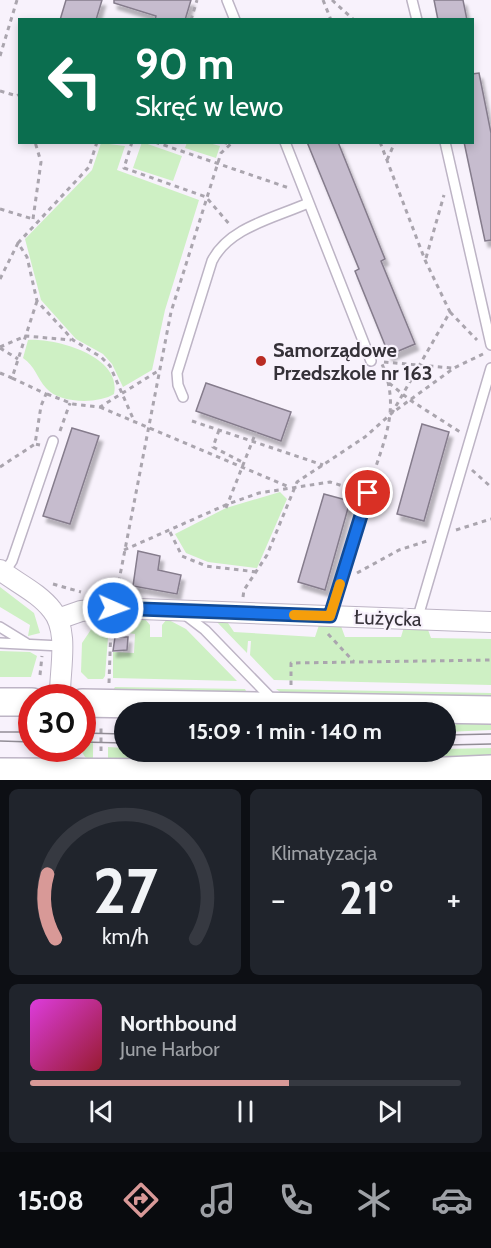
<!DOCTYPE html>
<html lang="pl">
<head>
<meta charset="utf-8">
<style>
  body { margin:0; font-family:Cabin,sans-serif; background:#20242c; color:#f1f3f6; height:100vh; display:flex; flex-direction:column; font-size:22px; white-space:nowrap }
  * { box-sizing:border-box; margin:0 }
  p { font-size:20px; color:#9ea1a6 }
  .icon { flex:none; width:33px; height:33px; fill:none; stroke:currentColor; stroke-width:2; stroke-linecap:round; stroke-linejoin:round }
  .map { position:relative; height:780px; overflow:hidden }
  .side { display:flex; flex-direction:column; gap:9px; padding:9px; background:#0d0f14; flex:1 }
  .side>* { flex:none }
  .hud { position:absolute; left:18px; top:18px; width:456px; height:126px; border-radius:0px; box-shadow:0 3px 9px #0003; background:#0b6e4f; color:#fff; overflow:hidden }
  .speed { position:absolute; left:18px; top:684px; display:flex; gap:12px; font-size:30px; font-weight:700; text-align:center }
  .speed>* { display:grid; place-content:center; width:78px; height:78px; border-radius:50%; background:#171b24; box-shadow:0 3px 9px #0003; line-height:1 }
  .speed .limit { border:9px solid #d22; background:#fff; color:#111 }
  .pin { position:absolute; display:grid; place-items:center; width:51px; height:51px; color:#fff; margin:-26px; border:3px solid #fff; border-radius:50%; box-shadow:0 2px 6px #0007 }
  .me { position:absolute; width:66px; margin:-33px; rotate:92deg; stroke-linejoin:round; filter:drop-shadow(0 0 4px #0008) }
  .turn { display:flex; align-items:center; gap:21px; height:126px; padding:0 18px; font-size:27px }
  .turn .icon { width:78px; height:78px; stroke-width:2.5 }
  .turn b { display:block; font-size:42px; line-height:51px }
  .big { font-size:45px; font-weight:700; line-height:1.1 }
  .side .tile { flex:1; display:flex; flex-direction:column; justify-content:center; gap:9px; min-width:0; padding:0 21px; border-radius:9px; background:#20242c }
  .side .dial { align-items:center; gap:0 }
  .dial svg { height:156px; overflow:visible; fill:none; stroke:#363941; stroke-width:7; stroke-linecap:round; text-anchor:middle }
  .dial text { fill:#f1f3f6; stroke:none }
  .song { display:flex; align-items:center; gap:18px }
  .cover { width:72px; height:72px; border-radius:9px; background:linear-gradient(135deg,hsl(300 70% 55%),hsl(350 70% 35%)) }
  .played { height:6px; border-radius:3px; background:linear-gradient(90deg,#d89997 60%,#363941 60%) }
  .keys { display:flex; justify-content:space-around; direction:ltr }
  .heat { display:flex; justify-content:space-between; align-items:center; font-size:33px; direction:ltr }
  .side .tiles { flex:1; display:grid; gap:9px; grid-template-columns:1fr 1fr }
  .tile:last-child { grid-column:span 2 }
  .trip { position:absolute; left:114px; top:702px; width:342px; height:60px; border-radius:30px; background:#171b24; box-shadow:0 3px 9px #0003; font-weight:700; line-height:60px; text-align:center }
  .tab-bar { display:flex; height:96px; justify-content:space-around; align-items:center; background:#090b0e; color:#9ea1a6 }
  .tab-bar .icon { width:42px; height:42px }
  .tab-bar .on { color:#d89997 }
  .tab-bar b { font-size:27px; color:#f1f3f6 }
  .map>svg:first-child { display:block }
</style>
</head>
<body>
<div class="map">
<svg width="491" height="780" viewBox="0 0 491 780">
  <defs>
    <filter id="shadow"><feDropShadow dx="3.5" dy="6" stdDeviation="1.5" flood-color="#0004"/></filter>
  </defs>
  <rect width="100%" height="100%" fill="#f8f2fc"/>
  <path fill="#cef0c4" d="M142,142L182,156L173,181L133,168Z
    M187,142L209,143L220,146L216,158L185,148Z
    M101,143L125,146L117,170L199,200L165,310L152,370L123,387L112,364L103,354L76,339L41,300L25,239L92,170Z
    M28,340C56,338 122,356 114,394C99,404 59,404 46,388C37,378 35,366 23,358Z
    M280,492L287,499L257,568L208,562L186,553L175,534L226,508Z
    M0,587L34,613L40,633L28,636L30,625L0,607Z
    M145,619L150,625V637H162V625L167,619L186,629L237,681L113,678V652L134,653L135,634L128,633V622Z
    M215,620H226L234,632L315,637L319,625L341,626L345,637H401L404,627H427L431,638L491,639V685L274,680L250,655L251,641H248L247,653Z
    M109,625L105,676L103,679H88L81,672L82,643L92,628Z
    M0,651L30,652L37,656L31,677H0Z
    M115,687L245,689L248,695L111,693Z
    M276,689L491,693V699L283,694Z
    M446,719L491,720V730L446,732Z
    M93,722V761L85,757L80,749L82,748L83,729Z
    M108,747L124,748V752H446V749L491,748V760L108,762Z"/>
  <path fill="#c6bcce" stroke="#857c8c" stroke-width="1.5" filter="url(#shadow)" d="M66,0H102L96,20H60Z
    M114,0H191L185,20H155L156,16L114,3Z
    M434,0H463L467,20H438Z
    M479,73L491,133V240L485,241L464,142H472V74Z
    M307,142H338L385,259L381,261L415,344L389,355L355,271L359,269Z
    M206,383L291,412L281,441L196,411Z
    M422,424L449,432L424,521L397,514Z
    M72,428L99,436L70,524L43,516Z
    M324,494L350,501L325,590L298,582Z
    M138,551L160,556L158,570L181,575L177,594L133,586Z
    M115,637H128L127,650L113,651Z"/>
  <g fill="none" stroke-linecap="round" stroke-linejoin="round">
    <g stroke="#bdb4c5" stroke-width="12">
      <path id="service" d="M227,0L235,20
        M412,0L417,20
        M285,142L371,361
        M445,142L491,345
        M183,397L178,385L177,373L212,261C229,227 275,218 308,203
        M4,573L12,561L53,441
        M184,614L205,630L273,700
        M330,616L368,493
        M417,620L491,368
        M0,627L26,643
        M0,643L61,646"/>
    </g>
    <g stroke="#bdb4c5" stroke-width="22">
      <path id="minor" d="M0,570C17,583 39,593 52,610C70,631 59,672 60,698
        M58,619L81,611L113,608L491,622
        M62,748L63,780"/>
    </g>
    <g stroke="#bdb4c5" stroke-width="30">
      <path id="secondary" d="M0,702H32
        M82,703L491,710
        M0,772L377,774L491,769"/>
    </g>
    <path stroke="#aaa5ae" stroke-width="3" stroke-dasharray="4.5 4.5" stroke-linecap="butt" d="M323,0L331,20
      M332,0L354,20
      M191,20L197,0
      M0,56L17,0
      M0,91L17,96L20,94
      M97,142L89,167L18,243L27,257L37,301L73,340L101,357L110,366L135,423
      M132,142L124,168L206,197L230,225
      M155,142L289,188
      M223,142L229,144
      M380,142L425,260L450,312L392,413L454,368L483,354
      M387,160L395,142
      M0,209L33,219
      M33,219L41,162L35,142
      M426,258L444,195
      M0,279L18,243
      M37,301L12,378L46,394L41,406L35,444L40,445
      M450,312L477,340
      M0,347L26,336L71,340
      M0,348L18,359
      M384,362L452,368
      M0,373L12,378
      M389,383L410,400L460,432
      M47,394L73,404L100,407L158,371
      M100,407L289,487
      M192,421L323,465
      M219,430L213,447L244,463
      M60,431L70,403
      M0,467L35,444
      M472,470L491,487
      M371,482C384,439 401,409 382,364
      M226,508L256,432
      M456,530L491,519
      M170,532L182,556L206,566L257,572
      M124,550L228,504L259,493L330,482L356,490
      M357,573L399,550L427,541
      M53,584L81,592
      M117,591L171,312L221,153L233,142
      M243,597L244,590L267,555L297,482L365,437L392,413
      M328,634L354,662
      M40,675L42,656
      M109,683L111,625
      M291,685V663L491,660
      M101,751V725"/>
    <use href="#service" stroke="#fff" stroke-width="9"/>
    <use href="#minor" stroke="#fff" stroke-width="20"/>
    <use href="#secondary" stroke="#fff" stroke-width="27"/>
    <path stroke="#928d96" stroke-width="1.5" d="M0,732H32
      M82,733L124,734
      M446,735L491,734
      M0,741L32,742
      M82,742L124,743
      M446,745L491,744"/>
  </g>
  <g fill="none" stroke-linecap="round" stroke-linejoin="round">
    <g stroke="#114b97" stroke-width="15">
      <path id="route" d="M113,608L330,616L368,493"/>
    </g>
    <use href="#route" stroke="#1a73e8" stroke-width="10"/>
    <path stroke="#f59e0b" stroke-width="10" d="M294,615L330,616L340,584"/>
  </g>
  <circle fill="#b92b23" stroke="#f8f2fc" stroke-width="2" cx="261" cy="361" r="6"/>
  <g text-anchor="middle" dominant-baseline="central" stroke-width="4.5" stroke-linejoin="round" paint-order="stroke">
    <g font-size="20" font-weight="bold" fill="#353138" stroke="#f8f2fc" text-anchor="start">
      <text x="273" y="350">Samorządowe<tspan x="273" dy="23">Przedszkole nr 163</tspan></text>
    </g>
    <g font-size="20" fill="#353138" stroke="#f8f2fc">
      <text transform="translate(388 618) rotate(2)">Łużycka</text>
    </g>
  </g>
</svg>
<div class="speed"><div class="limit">30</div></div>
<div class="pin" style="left:368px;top:493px;background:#d93025"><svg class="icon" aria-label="arrive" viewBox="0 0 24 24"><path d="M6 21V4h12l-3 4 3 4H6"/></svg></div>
<svg class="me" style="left:113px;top:608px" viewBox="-20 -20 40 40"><circle r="17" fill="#1a73e8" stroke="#fff" stroke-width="3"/><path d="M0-11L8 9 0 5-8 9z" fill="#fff"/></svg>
<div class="trip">15:09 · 1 min · 140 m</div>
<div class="hud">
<div class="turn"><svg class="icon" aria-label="left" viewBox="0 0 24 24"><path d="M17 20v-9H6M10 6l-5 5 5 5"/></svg><div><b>90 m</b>Skręć w lewo</div></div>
</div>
</div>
<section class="side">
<div class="tiles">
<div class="tile dial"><svg viewBox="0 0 100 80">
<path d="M14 69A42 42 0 1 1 86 69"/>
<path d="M14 69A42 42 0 0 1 10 36" stroke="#d89997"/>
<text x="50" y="56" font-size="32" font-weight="700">27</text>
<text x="50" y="72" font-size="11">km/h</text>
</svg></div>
<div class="tile"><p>Klimatyzacja</p>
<div class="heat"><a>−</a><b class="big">21°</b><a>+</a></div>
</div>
<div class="tile">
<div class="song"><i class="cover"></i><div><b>Northbound</b><p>June Harbor</p></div></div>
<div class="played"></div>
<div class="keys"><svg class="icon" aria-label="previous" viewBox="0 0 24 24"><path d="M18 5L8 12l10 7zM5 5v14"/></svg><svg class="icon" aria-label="pause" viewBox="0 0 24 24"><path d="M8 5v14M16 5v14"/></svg><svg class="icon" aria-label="next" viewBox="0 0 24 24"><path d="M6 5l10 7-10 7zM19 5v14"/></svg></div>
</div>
</div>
</section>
<nav class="tab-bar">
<b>15:08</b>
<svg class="icon on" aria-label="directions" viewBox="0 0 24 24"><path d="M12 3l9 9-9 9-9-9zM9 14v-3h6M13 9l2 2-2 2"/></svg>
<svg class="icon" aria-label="music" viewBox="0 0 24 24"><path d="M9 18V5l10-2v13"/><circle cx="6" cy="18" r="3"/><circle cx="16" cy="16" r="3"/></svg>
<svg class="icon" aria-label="phone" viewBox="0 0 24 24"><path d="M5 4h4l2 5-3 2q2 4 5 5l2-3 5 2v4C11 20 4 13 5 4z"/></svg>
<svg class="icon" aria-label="climate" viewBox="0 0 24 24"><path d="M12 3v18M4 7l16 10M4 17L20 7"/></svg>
<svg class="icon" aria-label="car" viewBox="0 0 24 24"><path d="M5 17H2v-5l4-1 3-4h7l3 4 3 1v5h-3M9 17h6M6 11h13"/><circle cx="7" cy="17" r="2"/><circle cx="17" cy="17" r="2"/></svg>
</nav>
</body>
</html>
